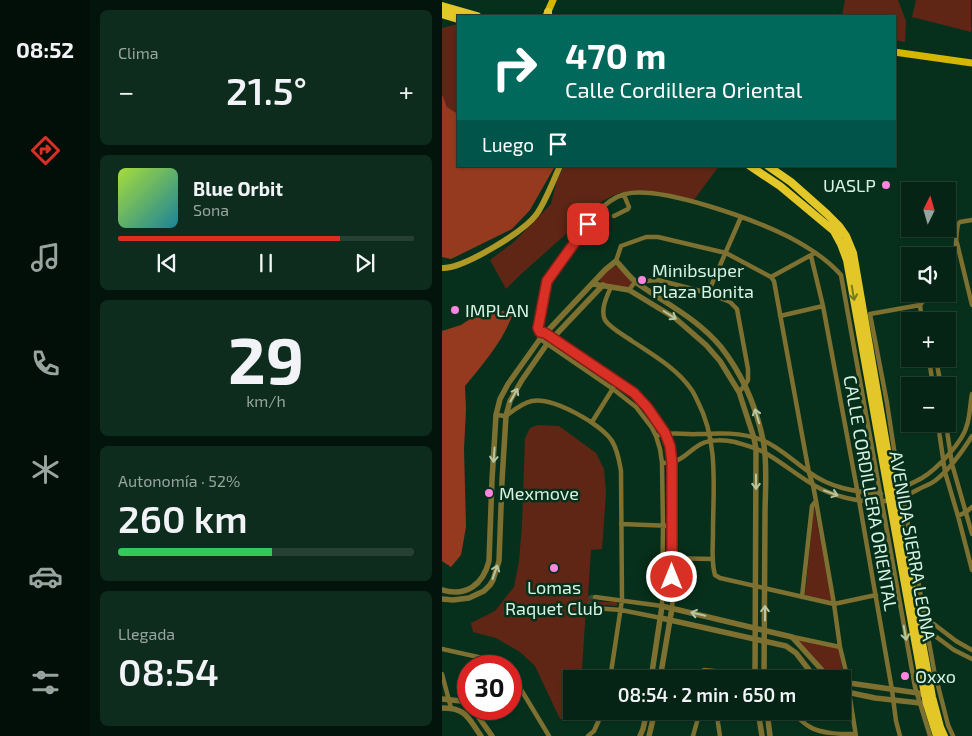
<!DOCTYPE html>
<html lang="es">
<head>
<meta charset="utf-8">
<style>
  body { margin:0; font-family:"Exo 2",sans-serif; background:#0e2c1e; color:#f1f3f6; height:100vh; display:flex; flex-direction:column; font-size:19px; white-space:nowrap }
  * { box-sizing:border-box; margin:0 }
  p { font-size:16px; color:#97a4a0 }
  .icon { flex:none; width:28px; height:28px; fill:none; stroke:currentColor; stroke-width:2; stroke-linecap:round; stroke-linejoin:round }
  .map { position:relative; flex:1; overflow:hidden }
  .sheet { display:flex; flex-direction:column; gap:10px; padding:10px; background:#03140c; width:352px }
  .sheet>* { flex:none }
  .banner { position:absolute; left:15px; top:15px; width:439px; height:152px; border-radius:0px; box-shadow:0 1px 4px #0004,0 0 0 1px #264134; background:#00695c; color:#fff; overflow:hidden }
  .needle { width:32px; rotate:5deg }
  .buttons { position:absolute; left:459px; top:182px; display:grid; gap:10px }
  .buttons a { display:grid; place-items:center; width:55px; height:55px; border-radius:0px; background:#052415; box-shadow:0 1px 4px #0004,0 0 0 1px #264134; font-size:25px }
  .speed { position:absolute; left:15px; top:655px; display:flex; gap:10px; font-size:25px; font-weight:700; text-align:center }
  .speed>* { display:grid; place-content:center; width:65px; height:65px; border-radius:50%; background:#052415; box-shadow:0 1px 4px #0004,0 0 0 1px #264134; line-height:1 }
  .speed .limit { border:8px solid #d22; background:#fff; color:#111 }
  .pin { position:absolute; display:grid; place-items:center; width:42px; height:42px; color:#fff; margin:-21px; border-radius:10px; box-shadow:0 2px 8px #0006 }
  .me { position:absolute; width:55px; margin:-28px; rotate:0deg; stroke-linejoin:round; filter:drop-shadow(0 0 4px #0008) }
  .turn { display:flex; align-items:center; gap:18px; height:105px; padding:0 25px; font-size:22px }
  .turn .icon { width:65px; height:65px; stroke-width:2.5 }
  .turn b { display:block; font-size:35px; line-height:42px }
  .then { display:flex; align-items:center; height:48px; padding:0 25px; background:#0003; gap:10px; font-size:19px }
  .big { font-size:38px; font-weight:600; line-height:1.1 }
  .sheet .tile { flex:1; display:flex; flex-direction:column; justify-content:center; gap:8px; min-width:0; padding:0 18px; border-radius:8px; background:#0e2c1e }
  .sheet .dial { align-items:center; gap:0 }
  .dial b { font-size:65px; line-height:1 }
  .song { display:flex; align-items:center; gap:15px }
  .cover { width:60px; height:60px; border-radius:8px; background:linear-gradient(135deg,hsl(80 70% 55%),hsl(190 70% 35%)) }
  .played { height:5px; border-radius:2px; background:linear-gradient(90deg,#d93025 75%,#264134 75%) }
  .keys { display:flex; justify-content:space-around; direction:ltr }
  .heat { display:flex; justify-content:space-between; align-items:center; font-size:28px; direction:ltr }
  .charge { height:8px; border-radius:4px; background:linear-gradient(90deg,#34c759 52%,#264134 0) }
  .trip { position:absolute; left:121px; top:670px; width:288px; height:50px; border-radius:0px; background:#052415; box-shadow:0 1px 4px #0004,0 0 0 1px #264134; font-weight:600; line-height:50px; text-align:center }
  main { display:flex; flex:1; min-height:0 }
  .tab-bar { display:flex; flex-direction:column; width:90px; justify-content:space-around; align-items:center; background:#020e08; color:#97a4a0 }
  .tab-bar .icon { width:35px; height:35px }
  .tab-bar .active { color:#d93025 }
  .tab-bar b { font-size:22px; color:#f1f3f6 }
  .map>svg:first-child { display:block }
</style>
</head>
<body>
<main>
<nav class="tab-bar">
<b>08:52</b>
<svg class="icon active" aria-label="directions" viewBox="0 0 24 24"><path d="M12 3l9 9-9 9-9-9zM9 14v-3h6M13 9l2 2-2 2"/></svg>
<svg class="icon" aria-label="music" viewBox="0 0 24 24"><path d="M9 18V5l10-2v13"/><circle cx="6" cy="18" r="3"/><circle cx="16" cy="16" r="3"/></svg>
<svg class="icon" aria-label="phone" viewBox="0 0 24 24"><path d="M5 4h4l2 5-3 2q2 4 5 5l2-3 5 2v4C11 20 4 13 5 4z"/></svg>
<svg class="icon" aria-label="climate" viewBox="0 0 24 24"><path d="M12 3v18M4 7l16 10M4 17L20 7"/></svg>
<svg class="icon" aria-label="car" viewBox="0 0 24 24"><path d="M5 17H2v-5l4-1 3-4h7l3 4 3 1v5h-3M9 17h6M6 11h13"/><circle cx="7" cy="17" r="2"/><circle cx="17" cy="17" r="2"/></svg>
<svg class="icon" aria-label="filters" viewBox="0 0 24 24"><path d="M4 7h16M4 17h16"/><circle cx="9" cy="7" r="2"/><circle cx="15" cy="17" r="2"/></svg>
</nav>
<section class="sheet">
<div class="tile"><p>Clima</p>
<div class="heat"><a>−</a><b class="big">21.5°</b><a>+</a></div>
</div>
<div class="tile">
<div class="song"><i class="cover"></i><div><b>Blue Orbit</b><p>Sona</p></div></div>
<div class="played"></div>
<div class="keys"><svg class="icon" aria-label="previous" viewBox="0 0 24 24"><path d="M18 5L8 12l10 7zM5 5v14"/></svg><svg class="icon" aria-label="pause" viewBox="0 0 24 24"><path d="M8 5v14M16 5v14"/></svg><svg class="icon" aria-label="next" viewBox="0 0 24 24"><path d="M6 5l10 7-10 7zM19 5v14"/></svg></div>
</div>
<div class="tile dial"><b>29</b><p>km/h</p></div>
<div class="tile"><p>Autonomía · 52%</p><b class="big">260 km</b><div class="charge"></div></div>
<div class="tile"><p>Llegada</p><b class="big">08:54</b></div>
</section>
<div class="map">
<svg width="530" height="736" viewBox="0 0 530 736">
  <rect width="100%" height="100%" fill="#07301c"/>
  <path fill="#5f2615" d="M403,0H456L464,21L463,42L453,40L452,16H400Z
    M474,0H529V32L470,17Z
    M16,24V114L5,107L0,94V28Z
    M122,166H277L252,200L200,191H184L172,195L157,203L124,234L78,275L64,289L48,260L72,242L109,204L115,180Z
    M171,265L179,268L190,280L189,285L187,287C176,287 164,288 156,279Z
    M96,425L117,426L154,453L162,469L164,493L160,549L149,550L146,596L153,597L152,599L159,602H174L176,605L173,606L162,605H152L151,608H144L140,668V679H130V711H140L132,721L118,719L93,666L78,652L54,638L31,632L29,623L53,611L72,587L77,561L80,525L83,438L88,428Z
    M372,506L390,602L363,596Z
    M352,638L397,648L402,681L400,680V679L389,677Z"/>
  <path fill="#953a1e" d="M0,94L5,107L16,114V166H113L88,210L70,229L9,259L0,257Z
    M42,307L71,313C62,340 41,364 23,386L24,410L22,449L24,527L19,555L9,567L0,561V331L19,325L37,313Z"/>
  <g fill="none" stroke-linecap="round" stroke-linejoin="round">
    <path stroke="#264d3a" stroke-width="4.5" stroke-dasharray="4.5 2" stroke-linecap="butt" d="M151,608H147L149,597H153"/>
    <path stroke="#7e7030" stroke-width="4.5" d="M172,216L186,209L187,207L182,195
      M515,243L530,305
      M369,256L381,306L417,500L450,690L454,721L458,736
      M174,261L179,246L204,237H216L284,253L329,277L332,281L367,473L371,485L374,501L392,604L398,647L407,684V692L414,736
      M505,269C518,251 512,243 516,224L518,222L530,220
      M329,277L371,254
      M169,287C165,296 158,310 163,320C168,328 183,336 190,341C211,355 234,368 249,389C252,393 254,398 256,402C277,443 271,489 271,533C271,547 269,562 273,575L278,578L392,604L434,595
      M187,290L193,282L216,280L266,293L288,302L295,309L306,369V380L303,385L297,392
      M266,293L299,217
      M478,305L480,321
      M338,316L381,306
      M101,333L192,393L205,407L223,433L227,446L230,463L231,596L230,608
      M487,359L491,386
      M494,359L499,386
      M54,415L64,416C72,410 80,403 90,401C111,397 159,424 170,441C176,451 177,460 179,471L180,600L168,679
      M150,422L175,382
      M496,424L503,472L516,516L530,570
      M504,424L510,464L530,534
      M214,436C228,431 241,435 256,434C277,433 299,432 320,440C338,447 352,462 367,472C388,488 414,492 439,494
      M220,463C241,463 243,453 259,444C268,439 284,440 293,442C303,445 316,448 325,454C344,465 359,479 379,489C397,498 429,505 449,500C459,498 468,494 477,489C483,486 489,484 494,480C508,469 520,452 530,436
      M458,489L445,403L428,314L478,305L487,294
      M452,492C461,487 471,483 480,478C495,469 521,442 525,425C528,416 528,404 530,394
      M461,497L492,670L506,725L511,736
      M516,516L524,512L530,507
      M179,524L231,526
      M221,558L271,559
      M153,597L220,606L221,526L220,463L218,449L214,436L210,428L194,407L171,389L98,339C98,335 96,332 96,328C94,322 103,286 105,280C109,271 117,263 123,255C138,234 157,201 183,194C219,185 313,220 347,237C366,247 385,259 399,275L473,687L488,736
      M360,597L370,506L374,501
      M151,608L179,610L219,618
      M484,618L514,641L530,650
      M485,630L512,650L530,659
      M351,637L398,647
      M0,649L54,661L63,666
      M272,671L273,679
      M69,673L107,736
      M0,674L9,708
      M261,679L262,670L272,671L306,679
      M275,711L276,723L278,736
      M349,711C355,717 361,723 368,727C379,734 400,734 413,734
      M146,736L152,731L161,711
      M251,736L258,711"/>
    <path stroke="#7e7030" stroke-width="5.5" d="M151,284L187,290L233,318L264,345L278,361L297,392L312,438L314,449L313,679
      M0,590C24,597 41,585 47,561L50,480L54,415L58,399L66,384L98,339L163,270L174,261C181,268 187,277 195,283C224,304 255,318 279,347C300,374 314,406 321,440C326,462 323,492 323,515C323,570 322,624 322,679
      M0,599L11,600L27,598L42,591L48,585L51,580L57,561L60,481L64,416L68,401L80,380L105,344L161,285
      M219,618L344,646L354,653L374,679
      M209,679L220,606L350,637L388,679
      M218,679L230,608
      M400,682L476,693L486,696
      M400,691L433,698L478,703L487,705
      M0,699L19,701L26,705
      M0,708C25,708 26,718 39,736
      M31,709L50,736
      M316,711L320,736
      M325,711L328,736
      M198,736L201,729L205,711
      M207,736L213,711"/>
    <path stroke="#af9826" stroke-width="6" d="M0,268C21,269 81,232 94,215C103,203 111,181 118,166"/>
    <path stroke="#d5b701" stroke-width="7" d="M104,16L111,0
      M452,52L530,63"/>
    <path stroke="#e3c628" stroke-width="8" d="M0,6L35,16
      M106,12V16
      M0,14L16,19
      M308,166L338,186L392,231L399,244L405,260L480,679L485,704L495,736
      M326,166L349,182L385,214L397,226L404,236L411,253L452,491L490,697L498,727L502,736"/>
  </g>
  <defs><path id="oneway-shaft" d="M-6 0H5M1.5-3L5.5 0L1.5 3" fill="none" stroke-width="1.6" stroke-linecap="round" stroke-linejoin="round" transform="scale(1.25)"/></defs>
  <use stroke="#757b22" href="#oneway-shaft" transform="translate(411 293) rotate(80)"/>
  <g stroke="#b8c5a3">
    <use href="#oneway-shaft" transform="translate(228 315) rotate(32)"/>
    <use href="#oneway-shaft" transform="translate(72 395) rotate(-61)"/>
    <use href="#oneway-shaft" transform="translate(315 416) rotate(-107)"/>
    <use href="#oneway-shaft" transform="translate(52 455) rotate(94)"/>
    <use href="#oneway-shaft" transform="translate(314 482) rotate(90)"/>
    <use href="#oneway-shaft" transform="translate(389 493) rotate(20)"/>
    <use href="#oneway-shaft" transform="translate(53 572) rotate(-71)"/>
    <use href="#oneway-shaft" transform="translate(323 613) rotate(-90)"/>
    <use href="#oneway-shaft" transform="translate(256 614) rotate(-167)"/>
    <use href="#oneway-shaft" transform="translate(463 633) rotate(80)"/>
  </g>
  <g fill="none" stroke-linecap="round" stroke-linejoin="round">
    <g stroke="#8d1f18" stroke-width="12">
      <path id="route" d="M146,224L105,281L96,328L98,332L103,333L192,393L205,407L223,433L228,446L230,463V577"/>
    </g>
    <use href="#route" stroke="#d93025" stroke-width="9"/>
  </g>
  <g fill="#fe86e1" stroke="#07301c" stroke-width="2">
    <circle cx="444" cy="185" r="5"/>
    <circle cx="200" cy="280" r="5"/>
    <circle cx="13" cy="310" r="5"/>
    <circle cx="47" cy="493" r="5"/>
    <circle cx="112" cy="568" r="5"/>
    <circle cx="463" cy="676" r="5"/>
  </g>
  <g text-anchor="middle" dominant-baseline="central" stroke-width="5" stroke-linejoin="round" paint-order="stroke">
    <g font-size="18" fill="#d7f3e1" stroke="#07301c" text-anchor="start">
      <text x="434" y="185" text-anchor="end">UASLP</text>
      <text x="210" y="270">Minibsuper<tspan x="210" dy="21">Plaza Bonita</tspan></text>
      <text x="23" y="310">IMPLAN</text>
      <text x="57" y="493">Mexmove</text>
      <text x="112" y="587" text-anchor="middle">Lomas<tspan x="112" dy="21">Raquet Club</tspan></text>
      <text x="473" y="676">Oxxo</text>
    </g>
    <g font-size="18" fill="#d7f3e1" stroke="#07301c">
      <text transform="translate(429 493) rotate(80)">CALLE CORDILLERA ORIENTAL</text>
      <text transform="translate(471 546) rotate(80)">AVENIDA SIERRA LEONA</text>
    </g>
  </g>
</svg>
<div class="buttons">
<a><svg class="needle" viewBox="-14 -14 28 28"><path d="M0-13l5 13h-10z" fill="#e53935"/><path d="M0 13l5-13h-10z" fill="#97a4a0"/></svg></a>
<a><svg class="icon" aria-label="sound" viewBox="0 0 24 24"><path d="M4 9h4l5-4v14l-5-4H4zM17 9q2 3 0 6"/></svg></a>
<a>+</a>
<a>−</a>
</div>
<div class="speed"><div class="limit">30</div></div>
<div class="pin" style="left:146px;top:224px;background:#d93025"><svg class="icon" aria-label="arrive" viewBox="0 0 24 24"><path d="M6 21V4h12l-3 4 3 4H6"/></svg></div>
<svg class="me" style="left:230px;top:577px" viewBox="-20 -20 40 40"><circle r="17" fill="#d93025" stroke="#fff" stroke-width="3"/><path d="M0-11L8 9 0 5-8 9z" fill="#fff"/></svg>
<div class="trip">08:54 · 2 min · 650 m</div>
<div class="banner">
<div class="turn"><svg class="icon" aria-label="right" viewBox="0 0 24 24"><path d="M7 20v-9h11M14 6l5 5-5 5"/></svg><div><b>470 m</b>Calle Cordillera Oriental</div></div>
<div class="then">Luego<svg class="icon" aria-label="arrive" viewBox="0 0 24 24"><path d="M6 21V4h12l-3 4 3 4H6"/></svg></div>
</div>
</div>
</main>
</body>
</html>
